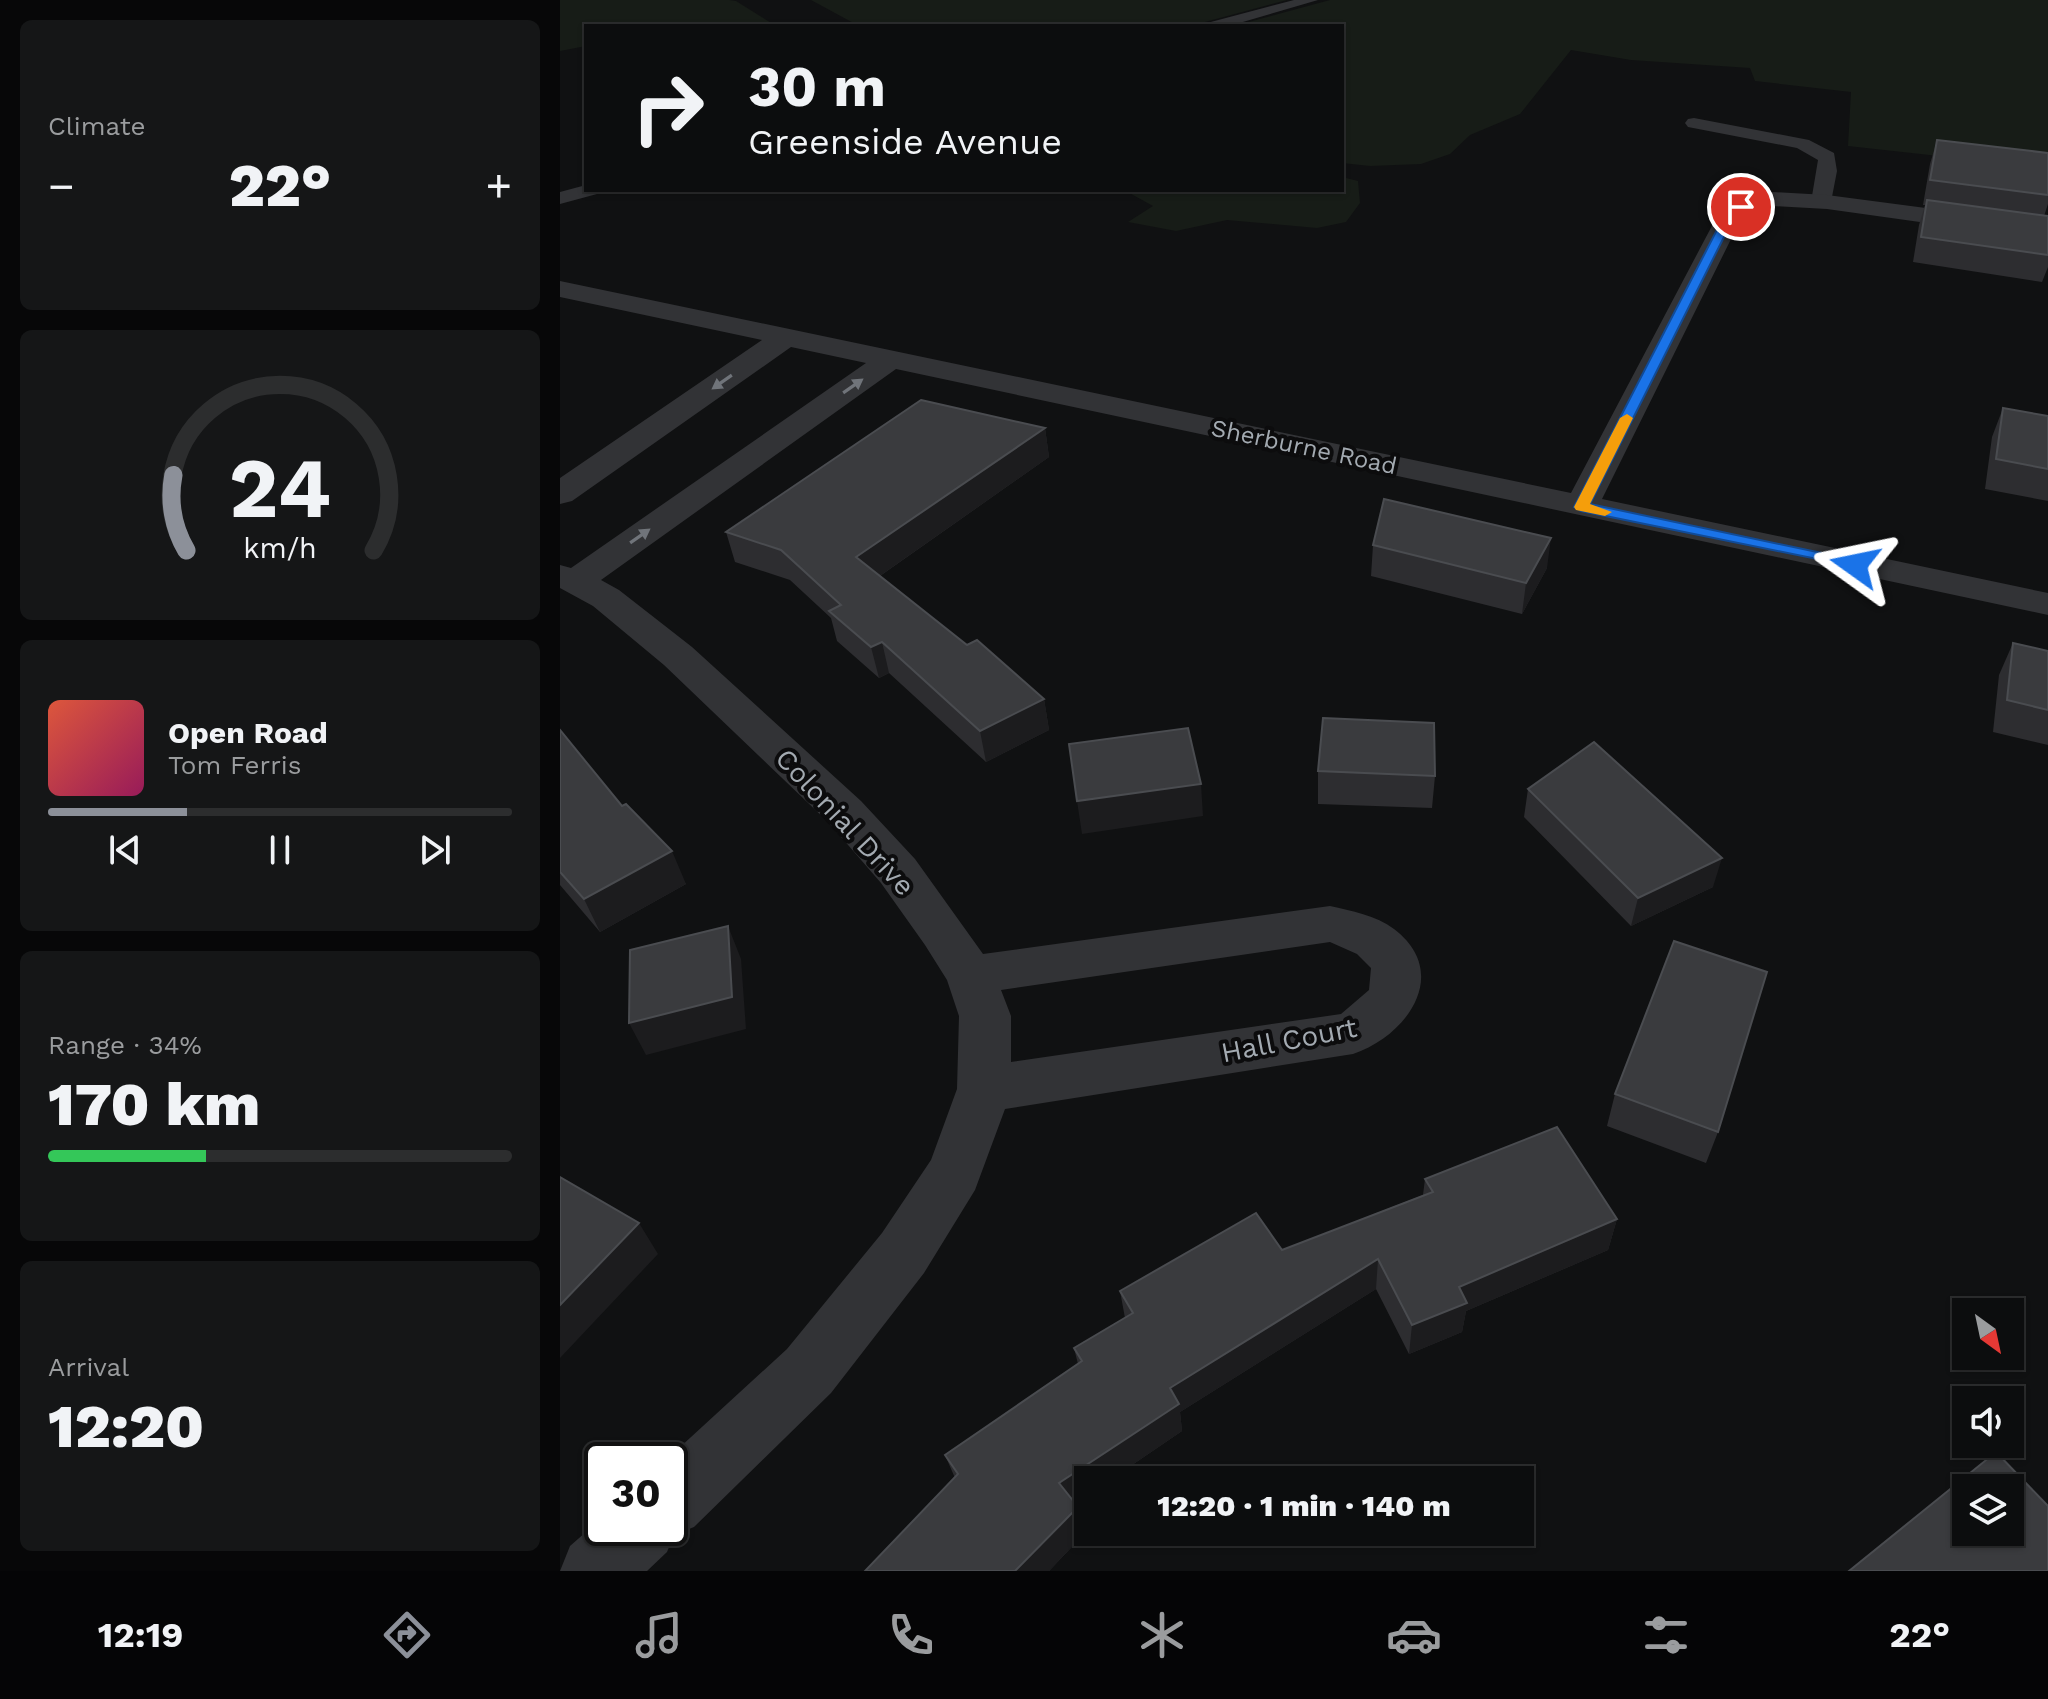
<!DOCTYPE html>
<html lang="en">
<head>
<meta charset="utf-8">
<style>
  body { margin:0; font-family:"Work Sans",sans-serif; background:#151617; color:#f1f3f6; height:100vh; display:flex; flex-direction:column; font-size:30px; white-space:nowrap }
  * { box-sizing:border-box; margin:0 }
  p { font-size:26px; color:#9a9c9e }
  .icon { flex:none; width:44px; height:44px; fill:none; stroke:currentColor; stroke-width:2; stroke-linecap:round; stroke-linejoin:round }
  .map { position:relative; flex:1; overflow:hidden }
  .sheet { display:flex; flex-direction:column; gap:20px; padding:20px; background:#070708; width:560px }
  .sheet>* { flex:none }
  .top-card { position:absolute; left:24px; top:24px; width:760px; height:168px; border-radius:0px; box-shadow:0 2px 6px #0004,0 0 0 2px #2c2d2e; background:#0c0d0e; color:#f1f3f6; overflow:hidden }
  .needle { width:52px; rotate:147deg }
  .tools { position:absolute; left:1392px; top:1298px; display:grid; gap:16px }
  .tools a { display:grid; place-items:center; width:72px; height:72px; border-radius:0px; background:#0c0d0e; box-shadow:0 2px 6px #0004,0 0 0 2px #2c2d2e; font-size:40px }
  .speed { position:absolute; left:24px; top:1442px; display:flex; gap:16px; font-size:40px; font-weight:700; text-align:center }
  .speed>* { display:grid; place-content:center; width:104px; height:104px; border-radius:50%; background:#0c0d0e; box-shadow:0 2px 6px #0004,0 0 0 2px #2c2d2e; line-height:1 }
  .speed .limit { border:4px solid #111; border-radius:12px; background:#fff; color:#111 }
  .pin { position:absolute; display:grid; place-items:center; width:68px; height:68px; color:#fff; margin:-34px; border:4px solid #fff; border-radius:50%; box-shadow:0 2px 8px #0007 }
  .me { position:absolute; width:88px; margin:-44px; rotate:282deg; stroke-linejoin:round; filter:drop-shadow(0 0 6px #0008) }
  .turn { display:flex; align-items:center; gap:28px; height:168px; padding:0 32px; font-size:36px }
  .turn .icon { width:104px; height:104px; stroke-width:2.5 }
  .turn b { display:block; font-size:56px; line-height:68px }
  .big { font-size:60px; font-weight:800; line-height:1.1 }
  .sheet .tile { flex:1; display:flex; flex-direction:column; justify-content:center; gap:12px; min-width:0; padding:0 28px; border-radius:12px; background:#151617 }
  .sheet .dial { align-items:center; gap:0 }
  .dial svg { height:208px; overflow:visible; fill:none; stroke:#2c2d2e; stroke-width:7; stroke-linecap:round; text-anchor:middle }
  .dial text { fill:#f1f3f6; stroke:none }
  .song { display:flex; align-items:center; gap:24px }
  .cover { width:96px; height:96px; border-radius:12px; background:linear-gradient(135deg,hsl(10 70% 55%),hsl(330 70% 35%)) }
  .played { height:8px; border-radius:4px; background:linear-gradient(90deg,#8c9099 30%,#2c2d2e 30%) }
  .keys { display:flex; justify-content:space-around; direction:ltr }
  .heat { display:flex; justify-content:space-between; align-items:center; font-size:44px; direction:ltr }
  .charge { height:12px; border-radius:6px; background:linear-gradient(90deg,#34c759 34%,#2c2d2e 0) }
  .trip { position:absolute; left:514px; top:1466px; width:460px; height:80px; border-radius:0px; background:#0c0d0e; box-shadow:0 2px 6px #0004,0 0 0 2px #2c2d2e; font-weight:800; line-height:80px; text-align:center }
  .menu { display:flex; height:128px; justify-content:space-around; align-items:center; background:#050506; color:#9a9c9e }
  .menu .icon { width:56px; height:56px }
  .menu .active { color:#8c9099 }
  .menu b { font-size:36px; color:#f1f3f6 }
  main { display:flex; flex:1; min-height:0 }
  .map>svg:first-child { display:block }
</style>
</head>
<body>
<main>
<section class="sheet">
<div class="tile"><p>Climate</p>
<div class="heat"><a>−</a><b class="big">22°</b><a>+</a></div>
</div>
<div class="tile dial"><svg viewBox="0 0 100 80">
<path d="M14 69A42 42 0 1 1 86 69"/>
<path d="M14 69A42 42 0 0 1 9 40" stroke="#8c9099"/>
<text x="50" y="56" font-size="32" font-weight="700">24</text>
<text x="50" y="72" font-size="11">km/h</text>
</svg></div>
<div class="tile">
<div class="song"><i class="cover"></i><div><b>Open Road</b><p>Tom Ferris</p></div></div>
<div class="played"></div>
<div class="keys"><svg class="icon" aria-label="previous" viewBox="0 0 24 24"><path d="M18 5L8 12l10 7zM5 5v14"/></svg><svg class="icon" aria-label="pause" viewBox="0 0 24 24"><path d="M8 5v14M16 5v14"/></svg><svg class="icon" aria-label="next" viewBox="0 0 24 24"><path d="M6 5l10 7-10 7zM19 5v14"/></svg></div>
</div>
<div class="tile"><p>Range · 34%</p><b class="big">170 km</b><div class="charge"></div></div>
<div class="tile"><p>Arrival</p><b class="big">12:20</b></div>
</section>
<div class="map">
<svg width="1488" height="1571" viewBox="0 0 1488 1571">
  <rect width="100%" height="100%" fill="#101112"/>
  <path fill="#171c17" d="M0,0H169L176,1L216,26H26V46L0,51Z
    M251,0H727L630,26H299Z
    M770,0H1488V168L1288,146L1291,92L1195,81L1190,68L1071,60L1011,50L960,114L910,135L890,154L861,164L810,166L782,163V26H674Z
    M782,177L798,181L800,203L786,222L757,228L667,220L616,231L568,222L593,206L564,190H782Z"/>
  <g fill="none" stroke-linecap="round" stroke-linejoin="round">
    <path fill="#323336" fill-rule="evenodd" d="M734,0H758L669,26H644L647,23Z
      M1134,118L1249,140L1274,153L1277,171L1271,202L1261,208L1251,202L1258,160L1237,148L1128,127L1125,123L1128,119Z
      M26,185V190H40L37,194L0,204V192Z"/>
    <path fill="#323336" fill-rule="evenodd" d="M1213,192L1267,195L1488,224V240L1267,209L1213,206L1190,212L1178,225L1042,499L1488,593V615L336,369L41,580L59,590L132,647L301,801L355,859L423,954L770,906C791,911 816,915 834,929C892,973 847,1036 793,1054L445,1109L415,1190L364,1273L271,1393L134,1527L114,1535L107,1552L87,1571H0L10,1546L42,1518V1528H110V1460H106L227,1349L322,1233L371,1160L397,1089L399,1016L387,980L365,945L321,883L269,823L104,665L33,606L0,588V565L11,568L306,363L231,347L12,501L0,504V478L202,340L0,297V281L1011,493L1154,222L1172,202ZM770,942L797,954L811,968L809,990L781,1014L451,1062V1016L441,990Z"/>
  </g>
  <path fill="#2d2d30" d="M1377,140L1488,153V204L1484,216H1488V267L1482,282L1353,262L1359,225L1365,205H1363L1370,164Z
    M1443,408L1488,416V501L1425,489L1432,437Z
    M485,428L489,457L320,576L407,645L484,699L489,730L426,762L329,673L319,678L277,641L271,618L230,580L175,562L166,532Z
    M813,545L987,568L962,614L811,576Z
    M1453,643L1488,651V745L1433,732L1439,675Z
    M0,730L126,884L40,932L0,885Z
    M758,771L875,776L872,808L758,804Z
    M968,789L1153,887L1071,926L964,817Z
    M1055,1094L1158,1132L1146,1163L1047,1126Z
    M865,1179L1057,1219L1048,1250L906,1311L902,1332L849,1354L816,1289L620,1412L622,1431L550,1480H528V1495L515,1504L518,1507L525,1533L489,1571H305L395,1478L385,1455L518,1364L514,1348L565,1318L560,1291L722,1250L863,1195Z"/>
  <path fill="#1c1c1e" d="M485,428L489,457L304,587L296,557Z
    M991,538L987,568L962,614L966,583Z
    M322,642L329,673L319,678L311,647Z
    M484,699L489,730L426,762L420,731Z
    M641,784L643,816L522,834L517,801Z
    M112,851L126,884L40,932L24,899Z
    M1162,858L1153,887L1071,926L1078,898Z
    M168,926L181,959L186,1029L86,1055L69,1023Z
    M1057,1219L1048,1250L906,1311L902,1332L849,1354L852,1325L899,1287Z
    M79,1223L98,1254L0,1358V1305Z
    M818,1259L816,1289L620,1412L622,1431L550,1480H528V1495L507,1509L499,1483L610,1388Z
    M518,1507L525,1533L489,1571H455Z"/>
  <path fill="#3a3b3e" stroke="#4a4c50" stroke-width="2" fill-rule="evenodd" d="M1377,140L1488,153V195L1370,180Z
    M1367,200L1488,216V255L1361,237Z
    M361,400L485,428L296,557L407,645L417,640L484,699L420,731L322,642L311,647L269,611L281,605L221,550L166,532Z
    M1443,408L1488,416V469L1436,459Z
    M824,499L991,538L966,583L813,545Z
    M1453,643L1488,651V710L1447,700Z
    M763,718L874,723L875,776L758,771Z
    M628,728L641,784L517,801L509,744Z
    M0,730L62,806L66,804L112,851L24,899L0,872Z
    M1034,742L1162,858L1078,898L968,789Z
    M168,926L172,997L69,1023L70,950Z
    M1114,941L1207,972L1158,1132L1055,1094Z
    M997,1127L1057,1219L899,1287L907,1303L852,1325L818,1259L610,1388L619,1404L499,1483L518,1507L455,1571H305L398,1474L385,1455L522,1361L514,1348L573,1313L560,1291L696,1213L722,1250L873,1192L865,1179Z
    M0,1177L79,1223L0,1305Z
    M1436,1452L1488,1506V1571H1289ZM1406,1488H1450V1532H1406Z"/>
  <defs><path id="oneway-solid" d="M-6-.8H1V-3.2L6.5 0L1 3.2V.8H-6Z" transform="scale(2)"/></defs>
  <g fill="#70747a">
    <use href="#oneway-solid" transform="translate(162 382) rotate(145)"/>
    <use href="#oneway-solid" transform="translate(293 386) rotate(-35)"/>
    <use href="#oneway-solid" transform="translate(80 536) rotate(-35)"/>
  </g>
  <path fill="#1a73e8" stroke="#114b97" stroke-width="2" d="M1181,204L1186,207L1171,223L1030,504L1295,560L1303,565L1301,568L1021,511L1014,507L1161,222Z"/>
  <path fill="#f59e0b" d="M1067,414L1073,418L1030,504L1052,512L1045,516L1016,510L1014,507L1060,418Z"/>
  <g text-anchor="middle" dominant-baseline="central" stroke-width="8" stroke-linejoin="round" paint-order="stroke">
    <g font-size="24" fill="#a3aab1" stroke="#0c0c0d">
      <text transform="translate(744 447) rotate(12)">Sherburne Road</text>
    </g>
    <g font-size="28" fill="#a3aab1" stroke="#0c0c0d">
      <text transform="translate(285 822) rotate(47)">Colonial Drive</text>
      <text transform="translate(729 1040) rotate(-11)">Hall Court</text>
    </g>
  </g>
</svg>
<div class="tools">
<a><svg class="needle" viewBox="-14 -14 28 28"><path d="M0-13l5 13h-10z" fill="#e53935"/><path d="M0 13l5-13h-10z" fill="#9a9c9e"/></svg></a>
<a><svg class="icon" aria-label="sound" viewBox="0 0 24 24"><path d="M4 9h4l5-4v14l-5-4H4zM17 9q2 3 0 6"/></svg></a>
<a><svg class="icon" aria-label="layers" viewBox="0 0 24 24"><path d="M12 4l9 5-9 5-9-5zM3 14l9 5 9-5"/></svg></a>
</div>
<div class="speed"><div class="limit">30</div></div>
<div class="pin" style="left:1181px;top:207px;background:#d93025"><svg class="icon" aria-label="arrive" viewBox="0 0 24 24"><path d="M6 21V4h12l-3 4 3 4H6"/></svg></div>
<svg class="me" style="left:1295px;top:565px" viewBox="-20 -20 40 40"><path d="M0-17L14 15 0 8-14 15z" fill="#1a73e8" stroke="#fff" stroke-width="4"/></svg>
<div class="trip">12:20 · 1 min · 140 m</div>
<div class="top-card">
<div class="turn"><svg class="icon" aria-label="right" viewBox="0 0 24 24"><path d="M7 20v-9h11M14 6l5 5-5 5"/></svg><div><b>30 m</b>Greenside Avenue</div></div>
</div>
</div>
</main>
<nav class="menu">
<b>12:19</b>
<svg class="icon active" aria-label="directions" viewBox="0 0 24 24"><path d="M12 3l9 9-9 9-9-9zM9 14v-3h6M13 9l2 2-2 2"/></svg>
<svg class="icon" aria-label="music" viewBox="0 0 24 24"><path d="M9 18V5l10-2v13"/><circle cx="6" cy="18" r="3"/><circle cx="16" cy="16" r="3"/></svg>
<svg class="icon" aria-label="phone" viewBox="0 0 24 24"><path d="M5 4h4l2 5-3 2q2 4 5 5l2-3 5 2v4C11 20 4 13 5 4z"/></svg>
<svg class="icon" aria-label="climate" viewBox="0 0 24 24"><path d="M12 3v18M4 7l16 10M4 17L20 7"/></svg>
<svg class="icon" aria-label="car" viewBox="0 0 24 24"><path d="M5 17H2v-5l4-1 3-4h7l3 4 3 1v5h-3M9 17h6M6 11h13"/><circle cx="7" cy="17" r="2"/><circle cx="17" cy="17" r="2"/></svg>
<svg class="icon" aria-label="filters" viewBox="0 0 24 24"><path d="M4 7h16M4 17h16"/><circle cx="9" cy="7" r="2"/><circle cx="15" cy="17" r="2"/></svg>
<b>22°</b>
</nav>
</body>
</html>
